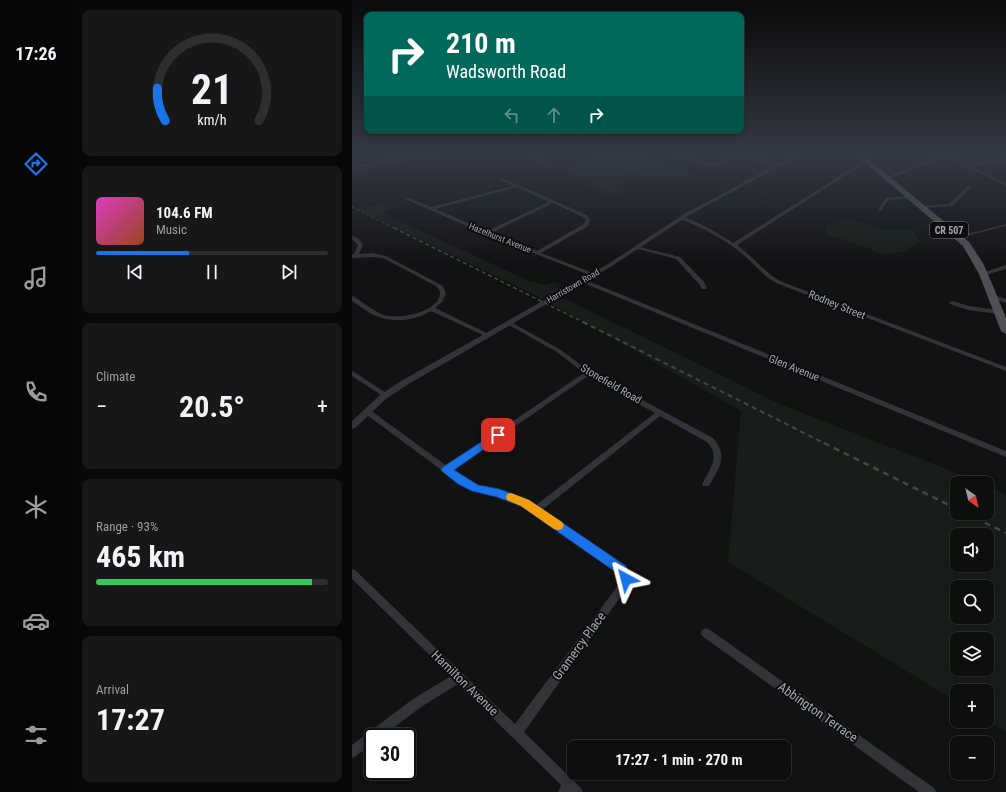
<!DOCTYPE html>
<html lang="en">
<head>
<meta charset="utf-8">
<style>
  body { margin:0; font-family:"Roboto Condensed",sans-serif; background:#171717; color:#f1f3f6; height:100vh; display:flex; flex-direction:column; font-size:15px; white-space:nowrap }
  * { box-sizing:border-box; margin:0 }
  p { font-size:13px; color:#9b9c9e }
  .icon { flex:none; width:22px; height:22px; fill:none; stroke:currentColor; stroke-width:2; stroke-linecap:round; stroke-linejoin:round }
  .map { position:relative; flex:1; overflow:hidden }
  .side { display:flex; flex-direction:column; gap:10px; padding:10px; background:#080808; width:280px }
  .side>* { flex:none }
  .guide { position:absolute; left:12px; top:12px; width:380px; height:122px; border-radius:8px; box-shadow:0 2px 6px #0003,0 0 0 1px #2e2e2e; background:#00695c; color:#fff; overflow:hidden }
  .needle { width:26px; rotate:146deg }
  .fabs { position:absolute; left:598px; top:476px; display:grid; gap:8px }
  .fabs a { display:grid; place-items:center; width:44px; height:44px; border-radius:8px; background:#0e0e0e; box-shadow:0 2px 6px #0003,0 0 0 1px #2e2e2e; font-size:20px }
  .speed { position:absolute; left:12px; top:728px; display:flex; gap:8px; font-size:20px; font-weight:700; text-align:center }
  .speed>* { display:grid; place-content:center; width:52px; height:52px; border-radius:50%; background:#0e0e0e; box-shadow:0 2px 6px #0003,0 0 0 1px #2e2e2e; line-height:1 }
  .speed .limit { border:2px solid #111; border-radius:6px; background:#fff; color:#111 }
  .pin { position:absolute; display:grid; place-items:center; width:34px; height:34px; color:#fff; margin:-17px; border-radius:8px; box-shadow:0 2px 6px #0006 }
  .me { position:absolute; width:44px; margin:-22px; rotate:322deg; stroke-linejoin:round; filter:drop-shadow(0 0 3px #0008) }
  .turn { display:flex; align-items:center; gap:14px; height:84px; padding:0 16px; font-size:18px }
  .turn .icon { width:52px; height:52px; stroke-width:2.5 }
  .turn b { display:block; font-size:28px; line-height:34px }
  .lanes { display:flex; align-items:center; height:38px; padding:0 16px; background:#0003; justify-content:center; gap:20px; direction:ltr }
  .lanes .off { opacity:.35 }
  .big { font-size:30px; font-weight:700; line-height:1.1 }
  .side .widget { flex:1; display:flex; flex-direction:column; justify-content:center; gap:6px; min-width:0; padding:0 14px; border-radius:8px; background:#171717 }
  .side .dial { align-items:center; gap:0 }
  .dial svg { height:104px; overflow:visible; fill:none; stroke:#2e2e2e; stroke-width:7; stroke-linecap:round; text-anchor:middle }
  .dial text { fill:#f1f3f6; stroke:none }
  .song { display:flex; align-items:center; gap:12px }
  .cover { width:48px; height:48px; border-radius:6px; background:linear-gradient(135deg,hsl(310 70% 55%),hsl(20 70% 35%)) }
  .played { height:4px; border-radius:2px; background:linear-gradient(90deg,#1a73e8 40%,#2e2e2e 40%) }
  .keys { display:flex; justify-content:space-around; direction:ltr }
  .heat { display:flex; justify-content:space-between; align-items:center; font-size:22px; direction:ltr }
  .charge { height:6px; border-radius:3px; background:linear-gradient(90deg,#34c759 93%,#2e2e2e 0) }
  .trip { position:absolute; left:215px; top:740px; width:224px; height:40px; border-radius:8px; background:#0e0e0e; box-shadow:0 2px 6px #0003,0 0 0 1px #2e2e2e; font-weight:700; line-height:40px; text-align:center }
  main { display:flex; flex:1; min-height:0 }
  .tabs { display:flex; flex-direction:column; width:72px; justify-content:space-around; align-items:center; background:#060606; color:#9b9c9e }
  .tabs .icon { width:28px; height:28px }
  .tabs .active { color:#1a73e8 }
  .tabs b { font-size:18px; color:#f1f3f6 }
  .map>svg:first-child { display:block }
</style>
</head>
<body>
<main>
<nav class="tabs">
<b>17:26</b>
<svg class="icon active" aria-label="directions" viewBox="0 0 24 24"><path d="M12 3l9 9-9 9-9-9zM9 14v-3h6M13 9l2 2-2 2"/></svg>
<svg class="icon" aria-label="music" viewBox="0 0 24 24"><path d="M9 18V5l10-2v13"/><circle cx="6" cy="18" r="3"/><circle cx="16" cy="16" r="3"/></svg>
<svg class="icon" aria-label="phone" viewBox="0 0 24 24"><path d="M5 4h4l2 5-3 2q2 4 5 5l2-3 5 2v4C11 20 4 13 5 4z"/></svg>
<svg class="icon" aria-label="climate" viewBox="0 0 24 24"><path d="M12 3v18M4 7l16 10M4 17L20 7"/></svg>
<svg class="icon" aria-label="car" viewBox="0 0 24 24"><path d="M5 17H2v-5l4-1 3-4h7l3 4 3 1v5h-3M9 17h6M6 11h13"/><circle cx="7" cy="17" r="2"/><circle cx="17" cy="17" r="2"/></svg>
<svg class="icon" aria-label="filters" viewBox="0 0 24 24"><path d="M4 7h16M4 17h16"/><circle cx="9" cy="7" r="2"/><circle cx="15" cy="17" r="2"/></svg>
</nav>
<section class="side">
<div class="widget dial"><svg viewBox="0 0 100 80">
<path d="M14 69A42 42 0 1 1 86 69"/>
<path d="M14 69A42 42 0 0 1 8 44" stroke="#1a73e8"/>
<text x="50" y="56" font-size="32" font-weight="700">21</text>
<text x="50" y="72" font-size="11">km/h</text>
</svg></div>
<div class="widget">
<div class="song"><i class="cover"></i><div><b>104.6 FM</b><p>Music</p></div></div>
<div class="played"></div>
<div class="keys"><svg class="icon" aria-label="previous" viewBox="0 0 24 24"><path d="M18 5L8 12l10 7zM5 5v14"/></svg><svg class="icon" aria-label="pause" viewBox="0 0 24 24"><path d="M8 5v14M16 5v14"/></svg><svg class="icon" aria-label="next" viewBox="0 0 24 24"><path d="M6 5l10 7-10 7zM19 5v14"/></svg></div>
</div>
<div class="widget"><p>Climate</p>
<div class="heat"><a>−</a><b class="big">20.5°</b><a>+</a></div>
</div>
<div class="widget"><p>Range · 93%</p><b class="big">465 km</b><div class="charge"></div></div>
<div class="widget"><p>Arrival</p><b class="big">17:27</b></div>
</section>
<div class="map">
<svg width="654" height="792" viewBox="0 0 654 792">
  <rect width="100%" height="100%" fill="#121213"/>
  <path fill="#181d19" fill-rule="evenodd" d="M266,154H276L344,173L318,181L310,178L295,181L281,173L268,176L278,181L261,186L270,192C248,197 231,182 215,169L213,166Z
    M32,204L41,209L30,213L177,281L194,285L202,282L209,285L203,297L214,299L428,404L630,483H605V513H635V485L654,495V732L635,720V691H605V702L376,562L389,411L195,301L5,209ZM605,535H635V565H605ZM605,587H635V617H605ZM605,639H635V669H605Z
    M495,219L535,230C544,228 552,230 561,230L567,241L553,252L528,254L519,251L520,249L473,234L475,226Z"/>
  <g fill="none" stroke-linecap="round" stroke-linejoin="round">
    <path fill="#333437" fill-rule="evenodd" d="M66,154H76L0,169V167Z
      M179,154H184L197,167V169H195Z
      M323,154L358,164L364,163L379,156V154H384L433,164L431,165L383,157L366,165L358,166L315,154Z
      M591,154H597L615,164L654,159V161L619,166L654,183V186L594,156L536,179L533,178Z
      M513,160L516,161L385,245C400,256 412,272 428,281L654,367V371L424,283L416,278L394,257L379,245L354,230L327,218C335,214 372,237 381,243Z
      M148,178H150L235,215L238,219L236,226L189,253L244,274V276H240L133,234L53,199L57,198L79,207L161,186L148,180ZM165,187L197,202L135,231L83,209ZM201,203L231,217L234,219L232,224L185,251L139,233Z
      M616,186L619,187L600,206L570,208L568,207L570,206L597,204Z
      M558,196H560V198L537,200L531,207V211L527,210V207L534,198Z
      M654,224V226L606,238L604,237Z
      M0,236L6,238L11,245L7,254L20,253L34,256L91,286L94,294L90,302L83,308L137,334L138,335L137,336H133L79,311C65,320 43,323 27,317C17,314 8,306 0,301V296C11,301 20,311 32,315C46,320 87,312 88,294C88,292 87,290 86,288L84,286L31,258L20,257L0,258V254H2L6,245L0,239Z
      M283,246L328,257L352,282L355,288L354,289H350L347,284L324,259L283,248Z
      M654,265V269L630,276L627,274Z
      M231,279L654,451V457L229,282L228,281Z
      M641,295L654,299V303L639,298V296Z
      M600,301L617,306L647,310L650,312L647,314L616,310L598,304L597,303Z
      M157,321L209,350L238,372L361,438C377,456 367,468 357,486H351L350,484C358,469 369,457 355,442L308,416L190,510L273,566C278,575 279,580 274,589L172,732L229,788L231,792H206L209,785L106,684L69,707L29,737H21V743L4,756L0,758V745L61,699L99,676L0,579V569L3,570L163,724L267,584L268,578L267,572L170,505C149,496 127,493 107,483L11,412L12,410H18L95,466L232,373L205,352L155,324L154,323ZM236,376L303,413L183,506C165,493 142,491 122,483C114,480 107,475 100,470Z
      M0,371L2,372L37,395L36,397H32L0,376Z
      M354,628L358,630L582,788L584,792H567L350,636L349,633L350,630Z"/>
    <path fill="#333437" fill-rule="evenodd" d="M444,154H450L336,216L260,266L55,385L34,399L3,428L0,429V421L28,395L49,381L256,264L332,214Z"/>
    <path fill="#4f5056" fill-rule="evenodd" d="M503,154H510L617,242L631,263L641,286L654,318V334L649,331L627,274L611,246Z"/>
    <path stroke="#46474c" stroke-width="1" stroke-dasharray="3 2.5" stroke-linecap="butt" d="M0,171L86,154
      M0,207L44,229"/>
    <path stroke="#46474c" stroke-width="1.5" stroke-dasharray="4 3" stroke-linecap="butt" d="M42,228L233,323"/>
    <path stroke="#46474c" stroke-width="2" stroke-dasharray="5 4" stroke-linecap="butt" d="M231,322L474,444"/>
    <path stroke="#46474c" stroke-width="2.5" stroke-dasharray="6 5" stroke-linecap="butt" d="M472,443L605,509
      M613,513L654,533"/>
  </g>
  <linearGradient id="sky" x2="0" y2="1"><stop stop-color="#0a0a0a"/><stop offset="0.58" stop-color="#333944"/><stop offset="1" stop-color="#333944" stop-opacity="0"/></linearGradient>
  <rect width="654" height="265" fill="url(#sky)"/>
  <path fill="#1a73e8" stroke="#114b97" d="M146,431L151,435L149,437L102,470L126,485L147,489L177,500L274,566L280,579L278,582L274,584L269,582L265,573L169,506L145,497L120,491L106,484L91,472L89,470L91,467Z"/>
  <path fill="#f59e0b" d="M159,493L177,500L210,522L212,525L210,529L206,530L202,529L169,506L155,500L154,497L155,494Z"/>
  <g text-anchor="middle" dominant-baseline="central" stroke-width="4" stroke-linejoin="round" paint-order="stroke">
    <g font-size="9" fill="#a4a8b2" stroke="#0d0d0e">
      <text transform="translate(148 238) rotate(22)">Hazelhurst Avenue</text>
      <text transform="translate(221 286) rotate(-30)">Harristown Road</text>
    </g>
    <rect fill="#0d0d0e" stroke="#777a81" stroke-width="1" x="578" y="222" width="38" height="16" rx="3"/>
    <g font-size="10" font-weight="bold" fill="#a4a8b2">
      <text x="597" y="230">CR 507</text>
    </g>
    <g font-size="11" fill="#a4a8b2" stroke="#0d0d0e">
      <text transform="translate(485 305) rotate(22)">Rodney Street</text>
      <text transform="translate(442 368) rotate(22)">Glen Avenue</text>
      <text transform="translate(259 384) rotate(30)">Stonefield Road</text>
    </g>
    <g font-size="13" fill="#a4a8b2" stroke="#0d0d0e">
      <text transform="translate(227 646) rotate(-54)">Gramercy Place</text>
      <text transform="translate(113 683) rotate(44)">Hamilton Avenue</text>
      <text transform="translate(466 712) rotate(35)">Abbington Terrace</text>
    </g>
  </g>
</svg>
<div class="fabs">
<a><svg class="needle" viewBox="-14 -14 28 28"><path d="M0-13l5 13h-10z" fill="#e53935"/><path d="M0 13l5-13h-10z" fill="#9b9c9e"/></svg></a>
<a><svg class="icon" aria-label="sound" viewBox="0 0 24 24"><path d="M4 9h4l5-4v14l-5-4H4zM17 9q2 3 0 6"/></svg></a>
<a><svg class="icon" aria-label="search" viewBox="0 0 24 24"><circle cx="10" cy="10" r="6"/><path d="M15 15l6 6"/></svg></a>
<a><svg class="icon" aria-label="layers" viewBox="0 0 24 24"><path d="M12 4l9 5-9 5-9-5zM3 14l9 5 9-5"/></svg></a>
<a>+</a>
<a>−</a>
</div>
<div class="speed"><div class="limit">30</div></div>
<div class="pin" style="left:146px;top:435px;background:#d93025"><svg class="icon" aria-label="arrive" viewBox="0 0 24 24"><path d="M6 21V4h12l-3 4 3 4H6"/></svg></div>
<svg class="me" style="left:274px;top:579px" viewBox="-20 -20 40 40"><path d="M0-17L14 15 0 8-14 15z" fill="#1a73e8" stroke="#fff" stroke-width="4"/></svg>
<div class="trip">17:27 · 1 min · 270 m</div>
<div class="guide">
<div class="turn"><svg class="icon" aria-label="right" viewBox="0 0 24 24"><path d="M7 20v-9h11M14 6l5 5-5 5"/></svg><div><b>210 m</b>Wadsworth Road</div></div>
<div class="lanes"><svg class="icon off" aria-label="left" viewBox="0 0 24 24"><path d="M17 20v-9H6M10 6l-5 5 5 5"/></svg><svg class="icon off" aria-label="ahead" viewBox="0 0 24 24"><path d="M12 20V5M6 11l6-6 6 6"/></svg><svg class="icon" aria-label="right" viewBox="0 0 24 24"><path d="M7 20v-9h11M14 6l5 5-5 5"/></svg></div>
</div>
</div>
</main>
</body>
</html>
